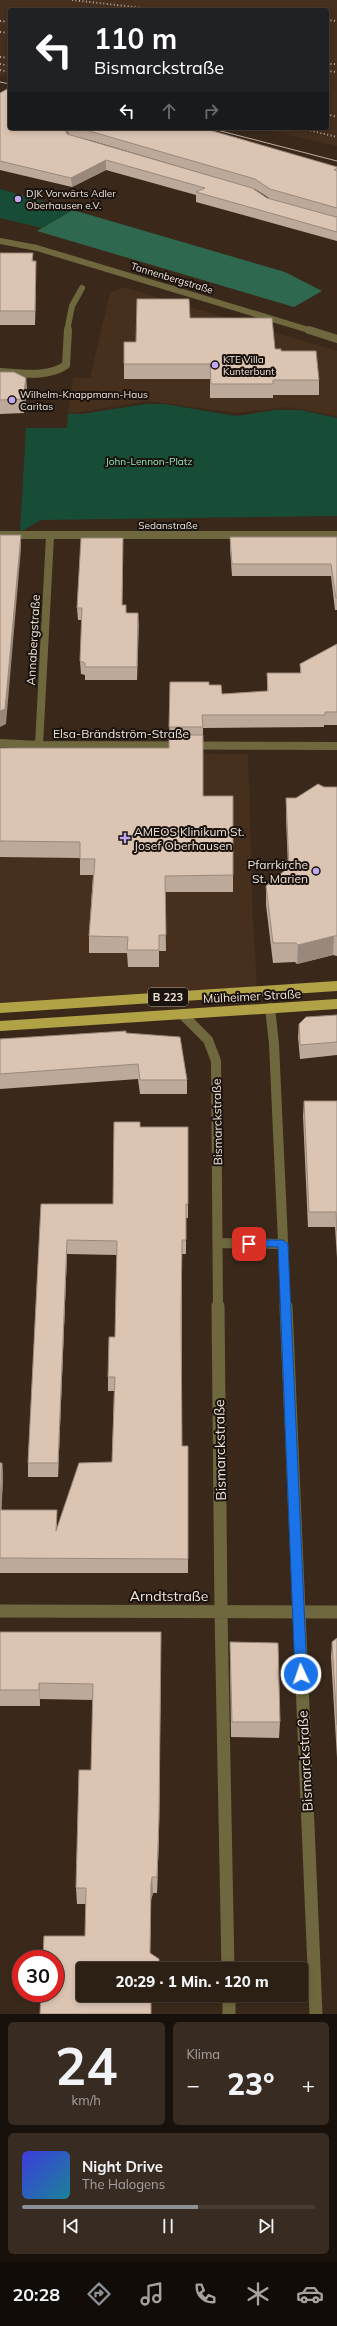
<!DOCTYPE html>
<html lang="de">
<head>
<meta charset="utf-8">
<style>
  body { margin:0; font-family:Mulish,sans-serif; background:#382c22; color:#f1f3f6; height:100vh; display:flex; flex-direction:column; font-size:15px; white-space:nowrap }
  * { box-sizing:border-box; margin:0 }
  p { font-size:13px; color:#a6a2a0 }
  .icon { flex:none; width:22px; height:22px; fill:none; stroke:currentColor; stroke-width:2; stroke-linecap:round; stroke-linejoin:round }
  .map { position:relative; height:2014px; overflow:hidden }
  .details { display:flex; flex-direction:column; gap:8px; padding:8px; background:#18110b; flex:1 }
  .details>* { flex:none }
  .guide { position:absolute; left:8px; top:8px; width:321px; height:122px; border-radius:4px; box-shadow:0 2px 6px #0003,0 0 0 1px #483d34; background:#202124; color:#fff; overflow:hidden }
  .speed { position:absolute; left:12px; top:1950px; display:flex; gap:8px; font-size:20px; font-weight:700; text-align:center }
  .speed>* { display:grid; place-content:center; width:52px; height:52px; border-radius:50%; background:#2c1f14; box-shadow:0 2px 6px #0003,0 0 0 1px #483d34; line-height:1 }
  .speed .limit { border:6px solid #d22; background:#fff; color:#111 }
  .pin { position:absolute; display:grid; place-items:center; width:34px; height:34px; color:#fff; margin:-17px; border-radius:8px; box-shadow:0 2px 6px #0006 }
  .me { position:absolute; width:44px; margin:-22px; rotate:357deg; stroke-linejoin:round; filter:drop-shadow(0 0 3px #0008) }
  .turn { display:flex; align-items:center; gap:14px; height:84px; padding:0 20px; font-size:18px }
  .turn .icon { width:52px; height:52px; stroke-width:2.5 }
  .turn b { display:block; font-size:28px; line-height:34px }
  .lanes { display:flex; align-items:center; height:38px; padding:0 20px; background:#0003; justify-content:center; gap:20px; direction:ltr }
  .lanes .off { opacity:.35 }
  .big { font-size:30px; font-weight:800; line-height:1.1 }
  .details .card { flex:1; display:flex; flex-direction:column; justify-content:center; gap:6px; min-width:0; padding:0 14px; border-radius:6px; background:#382c22 }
  .details .dial { align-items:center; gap:0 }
  .dial b { font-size:52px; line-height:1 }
  .song { display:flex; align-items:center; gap:12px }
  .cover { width:48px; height:48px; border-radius:6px; background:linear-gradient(135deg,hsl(240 70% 55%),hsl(190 70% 35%)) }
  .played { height:4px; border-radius:2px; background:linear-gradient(90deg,#8c9099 60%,#483d34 60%) }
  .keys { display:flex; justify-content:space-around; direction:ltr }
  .heat { display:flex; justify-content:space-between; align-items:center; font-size:22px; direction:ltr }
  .details .tiles { flex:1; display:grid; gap:8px; grid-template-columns:1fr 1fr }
  .card:last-child { grid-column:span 2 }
  .trip { position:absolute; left:76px; top:1962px; width:232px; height:40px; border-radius:4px; background:#2c1f14; box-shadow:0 2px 6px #0003,0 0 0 1px #483d34; font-weight:800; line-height:40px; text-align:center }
  .tabs { display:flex; height:64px; justify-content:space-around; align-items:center; background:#120c08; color:#a6a2a0 }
  .tabs .icon { width:28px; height:28px }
  .tabs .on { color:#8c9099 }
  .tabs b { font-size:18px; color:#f1f3f6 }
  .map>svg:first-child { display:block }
</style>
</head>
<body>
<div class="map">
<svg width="337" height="2014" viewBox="0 0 337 2014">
  <rect width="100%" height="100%" fill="#3a291b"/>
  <path fill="#462f1d" d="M0,0H337V146L260,128H327V10H10V78L0,76Z
    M123,287L337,351V416L288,407L237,413L148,401L68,414L73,378H90L110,293Z
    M0,753L248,754L253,921L257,986L0,1003Z"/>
  <path fill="#174c36" d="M0,189L73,210L42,228L0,218Z
    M146,404H164L236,416L275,410H301L337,418V516L41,520L20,532L26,428H67L68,414H82Z"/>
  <path fill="#2d684f" d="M73,210L285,272L322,291L294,307L37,231Z"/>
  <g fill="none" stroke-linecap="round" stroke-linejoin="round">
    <path stroke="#6f683e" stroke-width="6" d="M67,331L72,306L82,288"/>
    <path stroke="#6f683e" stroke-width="8" d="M0,372C21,373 48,378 66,365L68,330
      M0,535H337
      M0,743L39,745L337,746
      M39,745L50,536"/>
    <path stroke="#6f683e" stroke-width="10" d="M270,1008L274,1044L286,1307
      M182,1014L208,1040L216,1061L218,1307
      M218,1243L283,1244"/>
    <path stroke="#6f683e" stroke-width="13" d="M218,1306L221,1612L228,1969
      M286,1306L316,2014
      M0,1611L337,1612
      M229,1995V2014"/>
    <path stroke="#6f683e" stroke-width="6" d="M0,241L37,248L312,331"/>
    <path stroke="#6f683e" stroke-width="8" d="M309,330L337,339"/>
    <path stroke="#b1a245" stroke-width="10" d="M0,1008L337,986
      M0,1026L337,1004"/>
    <path stroke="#bbada3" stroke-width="1" d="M0,82L10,84
      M209,128L337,161"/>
    <path stroke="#bbada3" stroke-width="2" stroke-dasharray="1 2.5" stroke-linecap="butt" d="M72,0L161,10
      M327,20L337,21
      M0,21L10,22
      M0,32L10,33
      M0,57L10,58
      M0,64L10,66
      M327,64H337
      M0,70L10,72
      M327,71L337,72
      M327,114L337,117
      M300,128L337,137"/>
  </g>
  <path fill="#bca999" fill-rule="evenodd" d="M0,93L10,128H200L337,167V241L196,202V195L106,170L72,187L0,170ZM69,135L93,141L218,178ZM253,188L255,189L269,198H267Z
    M0,253H33V261L36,274L35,325H0Z
    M190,318L281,351L319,380V395H273V398H210V379H124V364L136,342Z
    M0,372L26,378L27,392L24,413L0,414Z
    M230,537H337V610H335L331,576H232L230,549Z
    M123,549L122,605L127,613H138L137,680H85V675L81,674L80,661L82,620H78L77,608Z
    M337,644V725H324V727L203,728V796L233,875V892H165L166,951H159V967H128L127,953H89V936L93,875H80V858L0,857V748H169L170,682L209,685L222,694L267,691V673H300V664Z
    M324,787H337V956L333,955L297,964L295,962L273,963L266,905V886L288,868L286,817V798H296Z
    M337,1015V1055L300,1059L298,1037L299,1024Z
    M126,1033L187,1080V1094H140L138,1079L0,1089V1039Z
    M304,1101H337V1258L335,1227H308L303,1116Z
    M140,1127H188V1218H186V1254H182V1446H188V1573H0V1463H2L3,1478L1,1510H57V1528L112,1462L114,1391H108V1377L115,1337L117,1255L67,1254L58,1477H28V1463L41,1204H113Z
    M0,1632H161L159,1832L157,1893H153L151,1900L150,1953L159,1959V1969H83V1995H156L151,2000V2014H40L41,1993H55V1959H43L44,1936H85L86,1904H77L76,1888L79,1770H91L93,1700L40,1699V1706H0Z
    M337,1638V1758L331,1657L332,1642Z
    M230,1642L280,1722L279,1738L231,1737L230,1657Z"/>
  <path fill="#99897d" d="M64,128H69V135L64,137Z
    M106,160V170L72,187L71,178Z
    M36,261V274L35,325V311Z
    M26,378L27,392L24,413L23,399Z
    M21,535V549L6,724L0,727V711Z
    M123,538V549L122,618V605Z
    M138,613L139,626L137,680V667Z
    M334,936L333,955L297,964L298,945Z
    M67,1240V1254L58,1477V1463Z
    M2,1463L3,1478L1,1524L0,1507Z
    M57,1510V1524L56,1546V1531Z
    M161,1649L159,1832L157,1893V1877Z
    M39,1683L40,1699V1706L39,1690Z
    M152,1877L153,1893L151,1900L150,1969L151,1884Z
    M151,1995H156L151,2000Z"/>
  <path fill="#dbc4b2" stroke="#99897d" d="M9,88H10V128H64L67,134L252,188L267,198L336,217L337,216V232L196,192L205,188L106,160L71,178L0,161V93Z
    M79,128H200L213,131L337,167V168L334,170L337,171V208L270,189L255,179Z
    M0,253H33L32,261H36L35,311H0Z
    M137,299H189L190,318H272L275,349H281V351H316L319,380H273V384H211L210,364H124V342H136Z
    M0,372H14L26,378L23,399L0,400Z
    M0,535H21L5,709L0,711Z
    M230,537H337V598H336L331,564H232Z
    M81,538H123L122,605H126V613H138L137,667H85V663L80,661L82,608H77Z
    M337,644V712H325V715H202L203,727H169L170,682H209V685H221L222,694L268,691L267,673H301L300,664Z
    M169,735H203V796H233V875L165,876L166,935H159V950H127L128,937L89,936L95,859H80V842L0,841V748H169Z
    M318,784L324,787H337V936H334L298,945L296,943H273L266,886L289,867L286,798H296Z
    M337,1015V1042L300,1045L299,1024L306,1017Z
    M126,1031V1033L180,1037L187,1080H140L138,1064L0,1074V1039Z
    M304,1101H337V1231L336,1212H309Z
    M114,1122H140V1127H188V1204H186V1240H182L181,1315L182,1446H188V1559L0,1558V1510H57L56,1531L79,1463L112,1462L115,1377H108L109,1337H115L117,1241L67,1240L58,1463H28L41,1204H113Z
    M0,1463H2L0,1507Z
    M0,1632H161L159,1816L157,1877H152L151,1884L150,1953L159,1959V1969H83V1995H151V2014H40L41,1993H55V1959H43L44,1936H85L86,1888H76L79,1770H91L93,1684L39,1683V1690H0Z
    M337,1638V1725L332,1642Z
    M230,1642L278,1643L280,1722H232Z"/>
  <path fill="#1a73e8" stroke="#114b97" d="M249,1240H283L288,1244L307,1674L301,1679L295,1674L278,1247L246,1246L244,1244Z"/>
  <g fill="#c0a8f4" stroke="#1b130d" stroke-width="1.5">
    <circle cx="18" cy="199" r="4"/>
    <circle cx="215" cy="365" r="4"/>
    <circle cx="12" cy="400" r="4"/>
    <path d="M123 832h4v4h4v4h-4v4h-4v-4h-4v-4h4z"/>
    <circle cx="316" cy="871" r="4"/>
  </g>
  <g text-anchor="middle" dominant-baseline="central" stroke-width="4" stroke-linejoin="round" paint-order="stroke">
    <g font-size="10" fill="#efe3da" stroke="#1b130d" text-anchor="start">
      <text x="26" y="193">DJK Vorwärts Adler<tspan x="26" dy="12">Oberhausen e.V.</tspan></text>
      <text x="223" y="359">KTE Villa<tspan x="223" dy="12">Kunterbunt</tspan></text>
      <text x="20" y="394">Wilhelm-Knappmann-Haus<tspan x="20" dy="12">Caritas</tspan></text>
    </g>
    <g font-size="10" fill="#efe3da" stroke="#1b130d">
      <text transform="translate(172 278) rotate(17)">Tannenbergstraße</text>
      <text x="168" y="525">Sedanstraße</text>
    </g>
    <g font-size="10" fill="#90e9c0" stroke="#1b130d">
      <text x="149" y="461">John-Lennon-Platz</text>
    </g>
    <rect fill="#1b130d" stroke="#afa59c" stroke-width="1" x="148" y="988" width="40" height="18" rx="3"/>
    <g font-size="11" font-weight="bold" fill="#efe3da">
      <text x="168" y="997">B 223</text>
    </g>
    <g font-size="12" fill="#efe3da" stroke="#1b130d">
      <text transform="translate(33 640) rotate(-87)">Annabergstraße</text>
      <text x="121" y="733">Elsa-Brändström-Straße</text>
      <text transform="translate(252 996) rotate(-3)">Mülheimer Straße</text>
      <text transform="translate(217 1122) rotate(-91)">Bismarckstraße</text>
    </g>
    <g font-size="12" fill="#efe3da" stroke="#1b130d" text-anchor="start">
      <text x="134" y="831">AMEOS Klinikum St.<tspan x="134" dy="14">Josef Oberhausen</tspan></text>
      <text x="308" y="864" text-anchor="end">Pfarrkirche<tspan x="308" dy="14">St. Marien</tspan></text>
    </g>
    <g font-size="14" fill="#efe3da" stroke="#1b130d">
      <text transform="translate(220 1450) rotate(-91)">Bismarckstraße</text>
      <text x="169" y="1596">Arndtstraße</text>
      <text transform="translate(305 1761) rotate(-93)">Bismarckstraße</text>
    </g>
  </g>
</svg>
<div class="speed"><div class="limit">30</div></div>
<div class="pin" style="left:249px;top:1244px;background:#d93025"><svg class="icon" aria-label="arrive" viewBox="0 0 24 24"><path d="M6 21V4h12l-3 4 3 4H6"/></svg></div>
<svg class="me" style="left:301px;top:1674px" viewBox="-20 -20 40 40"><circle r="17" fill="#1a73e8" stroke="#fff" stroke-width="3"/><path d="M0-11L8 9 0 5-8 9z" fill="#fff"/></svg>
<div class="trip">20:29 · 1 Min. · 120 m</div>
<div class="guide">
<div class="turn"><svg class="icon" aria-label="left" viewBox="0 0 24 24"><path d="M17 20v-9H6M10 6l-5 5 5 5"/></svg><div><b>110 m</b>Bismarckstraße</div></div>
<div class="lanes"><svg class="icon" aria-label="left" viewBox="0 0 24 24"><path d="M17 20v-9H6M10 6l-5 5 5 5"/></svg><svg class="icon off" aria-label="ahead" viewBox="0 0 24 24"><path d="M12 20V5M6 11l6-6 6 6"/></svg><svg class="icon off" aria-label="right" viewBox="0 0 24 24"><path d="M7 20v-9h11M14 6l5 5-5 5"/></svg></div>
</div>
</div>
<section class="details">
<div class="tiles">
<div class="card dial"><b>24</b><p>km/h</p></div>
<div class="card"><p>Klima</p>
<div class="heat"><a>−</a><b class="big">23°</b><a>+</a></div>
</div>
<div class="card">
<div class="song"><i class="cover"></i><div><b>Night Drive</b><p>The Halogens</p></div></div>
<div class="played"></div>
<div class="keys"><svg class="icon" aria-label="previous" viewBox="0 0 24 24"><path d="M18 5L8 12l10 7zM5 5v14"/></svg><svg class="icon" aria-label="pause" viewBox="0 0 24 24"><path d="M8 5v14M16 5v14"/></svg><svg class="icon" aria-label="next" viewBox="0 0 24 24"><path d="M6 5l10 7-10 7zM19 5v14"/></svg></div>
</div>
</div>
</section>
<nav class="tabs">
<b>20:28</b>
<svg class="icon on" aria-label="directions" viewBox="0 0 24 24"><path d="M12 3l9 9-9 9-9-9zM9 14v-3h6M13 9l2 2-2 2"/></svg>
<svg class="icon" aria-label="music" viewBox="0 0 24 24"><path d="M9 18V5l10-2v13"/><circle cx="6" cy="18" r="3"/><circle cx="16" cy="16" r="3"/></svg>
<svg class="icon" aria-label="phone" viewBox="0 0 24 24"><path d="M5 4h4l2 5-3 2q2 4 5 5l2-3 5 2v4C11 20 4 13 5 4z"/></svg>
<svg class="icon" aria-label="climate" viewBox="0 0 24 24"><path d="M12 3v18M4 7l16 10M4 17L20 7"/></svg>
<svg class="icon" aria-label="car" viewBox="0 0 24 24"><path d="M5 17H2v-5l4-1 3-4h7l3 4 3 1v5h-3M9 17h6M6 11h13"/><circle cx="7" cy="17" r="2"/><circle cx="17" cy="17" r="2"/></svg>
</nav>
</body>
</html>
